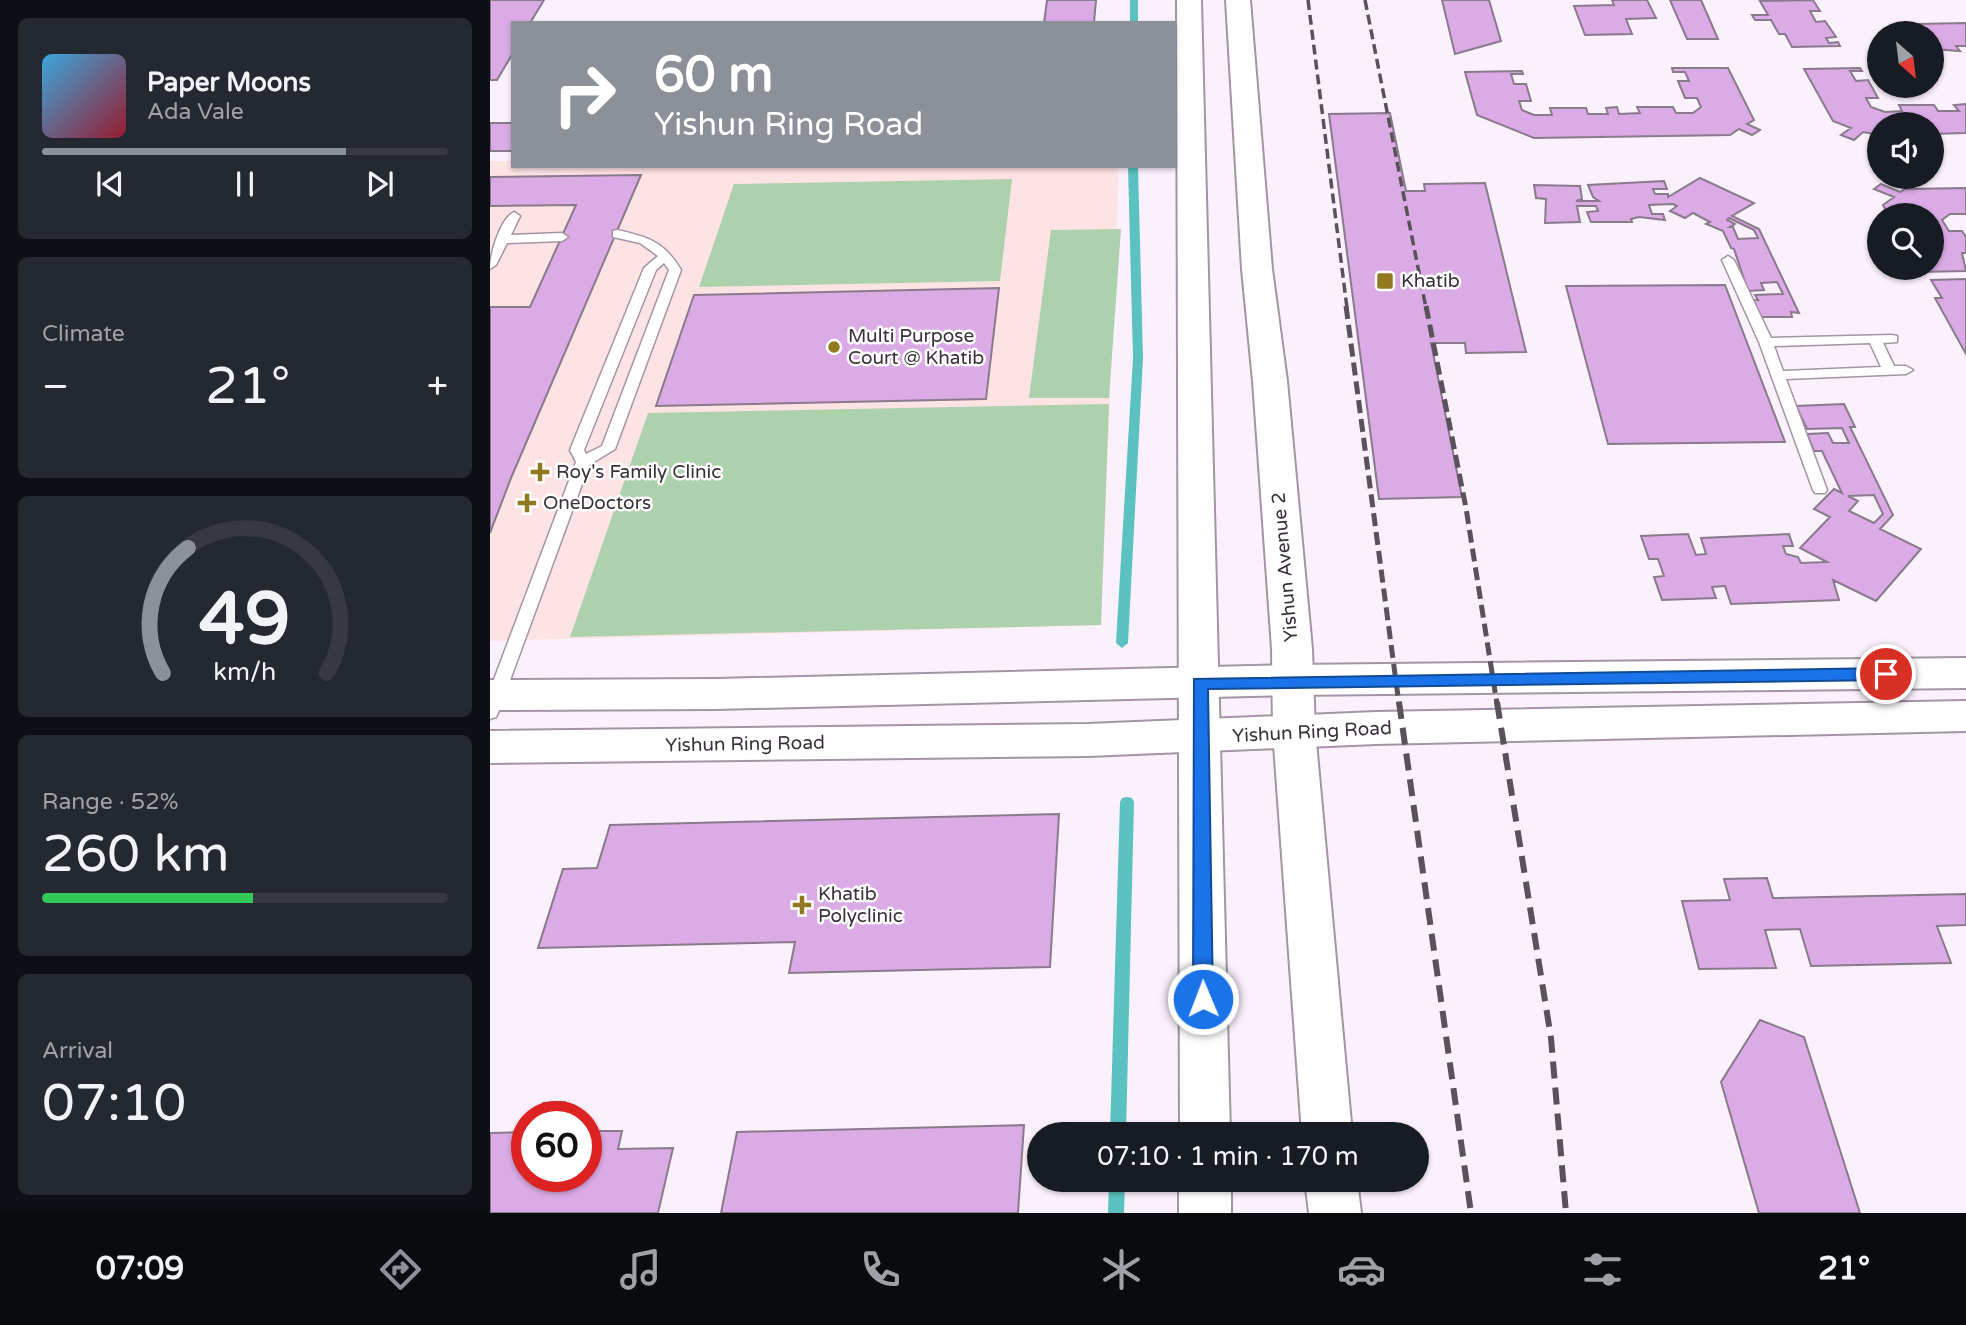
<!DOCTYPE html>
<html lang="en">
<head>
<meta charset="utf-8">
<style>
  body { margin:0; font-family:"Varela Round",sans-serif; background:#242831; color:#f1f3f6; height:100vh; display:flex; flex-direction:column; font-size:26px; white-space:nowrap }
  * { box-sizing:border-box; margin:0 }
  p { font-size:23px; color:#9ea1a6 }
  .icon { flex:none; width:38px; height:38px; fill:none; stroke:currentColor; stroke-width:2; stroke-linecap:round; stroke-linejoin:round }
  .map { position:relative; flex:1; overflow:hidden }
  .panel { display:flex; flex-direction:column; gap:18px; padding:18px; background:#0d0f14; width:490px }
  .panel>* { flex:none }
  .banner { position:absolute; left:21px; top:21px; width:665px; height:147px; border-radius:0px; box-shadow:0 2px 5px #0004; background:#8c9099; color:#fff; overflow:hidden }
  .needle { width:46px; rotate:152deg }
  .fabs { position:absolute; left:1377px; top:21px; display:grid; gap:14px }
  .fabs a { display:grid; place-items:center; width:77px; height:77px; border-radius:50%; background:#171b24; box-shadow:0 2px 5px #0004; font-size:35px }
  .speed { position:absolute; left:21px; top:1101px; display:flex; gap:14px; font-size:35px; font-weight:700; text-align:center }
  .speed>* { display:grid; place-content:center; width:91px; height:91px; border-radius:50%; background:#171b24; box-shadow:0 2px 5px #0004; line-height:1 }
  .speed .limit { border:10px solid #d22; background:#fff; color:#111 }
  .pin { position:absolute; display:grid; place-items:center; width:60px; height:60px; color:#fff; margin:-30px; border:4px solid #fff; border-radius:50%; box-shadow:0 2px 7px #0007 }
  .me { position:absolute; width:77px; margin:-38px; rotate:359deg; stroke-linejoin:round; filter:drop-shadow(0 0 5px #0008) }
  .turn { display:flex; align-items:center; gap:24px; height:147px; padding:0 28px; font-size:32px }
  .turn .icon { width:91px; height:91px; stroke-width:2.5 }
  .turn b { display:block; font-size:49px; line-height:60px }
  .big { font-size:52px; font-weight:600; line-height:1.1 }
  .panel .widget { flex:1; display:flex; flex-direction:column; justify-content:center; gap:10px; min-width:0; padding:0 24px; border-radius:10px; background:#242831 }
  .panel .dial { align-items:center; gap:0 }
  .dial svg { height:182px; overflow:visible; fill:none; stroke:#363941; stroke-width:7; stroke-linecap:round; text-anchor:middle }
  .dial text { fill:#f1f3f6; stroke:none }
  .song { display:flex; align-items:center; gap:21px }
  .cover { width:84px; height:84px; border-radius:10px; background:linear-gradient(135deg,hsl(200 70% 55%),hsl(350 70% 35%)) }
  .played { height:7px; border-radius:4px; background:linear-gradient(90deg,#8c9099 75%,#363941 75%) }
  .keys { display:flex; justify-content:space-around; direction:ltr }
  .heat { display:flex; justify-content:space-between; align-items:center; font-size:38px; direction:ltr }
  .charge { height:10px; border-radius:5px; background:linear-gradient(90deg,#34c759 52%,#363941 0) }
  .trip { position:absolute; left:537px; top:1122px; width:402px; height:70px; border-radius:35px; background:#171b24; box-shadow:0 2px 5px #0004; font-weight:600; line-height:70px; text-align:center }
  .menu { display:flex; height:112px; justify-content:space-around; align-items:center; background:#090b0e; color:#9ea1a6 }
  .menu .icon { width:49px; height:49px }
  .menu .selected { color:#8c9099 }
  .menu b { font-size:32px; color:#f1f3f6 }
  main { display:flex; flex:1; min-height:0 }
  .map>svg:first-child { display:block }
</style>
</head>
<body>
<main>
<section class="panel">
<div class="widget">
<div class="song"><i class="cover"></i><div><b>Paper Moons</b><p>Ada Vale</p></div></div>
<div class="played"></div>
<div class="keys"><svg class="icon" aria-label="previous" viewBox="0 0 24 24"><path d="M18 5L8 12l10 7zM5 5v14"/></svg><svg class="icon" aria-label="pause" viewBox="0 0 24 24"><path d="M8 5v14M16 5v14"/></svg><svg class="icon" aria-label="next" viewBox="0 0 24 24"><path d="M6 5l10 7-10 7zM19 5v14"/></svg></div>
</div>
<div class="widget"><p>Climate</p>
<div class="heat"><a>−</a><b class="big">21°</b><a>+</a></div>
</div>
<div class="widget dial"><svg viewBox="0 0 100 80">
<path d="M14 69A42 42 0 1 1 86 69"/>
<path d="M14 69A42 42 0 0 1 25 14" stroke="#8c9099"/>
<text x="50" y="56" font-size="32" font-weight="700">49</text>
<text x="50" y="72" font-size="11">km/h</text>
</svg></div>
<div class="widget"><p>Range · 52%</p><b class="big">260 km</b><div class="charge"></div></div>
<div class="widget"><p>Arrival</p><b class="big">07:10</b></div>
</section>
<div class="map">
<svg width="1476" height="1213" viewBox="0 0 1476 1213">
  <rect width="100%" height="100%" fill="#fbf1fd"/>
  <path fill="#fee3e5" d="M0,161H23V166L629,168L611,625L0,641Z"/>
  <path fill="#add0ad" d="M522,179L510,281L209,287L244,184Z
    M631,229L619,398H539L561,230Z
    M619,404L611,625L80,637L158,413Z"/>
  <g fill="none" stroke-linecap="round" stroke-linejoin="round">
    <path fill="#5bc1c1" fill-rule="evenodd" d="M640,0H648V23H640Z
      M638,166H648L653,358L638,643L632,648L626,643L643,358Z
      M637,797L642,798L644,802L636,1134H620L630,802L632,798Z
      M619,1180H635L634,1213H618Z"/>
  </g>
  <path fill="#daabe5" stroke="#897a8c" stroke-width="2" fill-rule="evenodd" d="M0,0H54L40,23H23V53L7,80H0Z
    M557,0H606L604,23H554Z
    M952,0H999L1011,41L965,54Z
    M1122,0H1157L1166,18L1136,19L1142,34L1095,35L1084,6L1124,5Z
    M1180,0H1211L1228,39H1197Z
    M1323,0L1330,11H1320L1326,22L1335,21L1346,37L1336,38L1339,43L1348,42L1350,46L1302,47L1295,34H1289L1281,20H1265L1262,15H1278L1270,1Z
    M1476,23V46H1466L1470,51L1442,49V33H1405L1402,29L1429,28L1426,24Z
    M1182,68H1238L1264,120L1257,124L1270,130L1262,135L1249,129L1240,135L1044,138L987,115L975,72L1032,71L1033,74H1021L1024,84H1036L1041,101H1029L1032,110L1044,115H1062L1060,108H1096L1098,114H1118L1116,108L1127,107L1129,114L1150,113L1147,107H1183L1186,113H1203L1211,107L1207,98H1195L1188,81H1199L1195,72H1183Z
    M1370,68L1372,71H1360L1366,81L1378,80L1388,98H1376L1381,107L1395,112L1412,111L1409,105H1444L1448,111H1469L1464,105L1476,104V133L1442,134V124H1390V135L1373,132L1364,140L1351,135L1361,128L1343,121L1314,69Z
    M900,113L916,191H935L934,184L995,183L1036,352L976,353L975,343H941L972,497L889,499L839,114Z
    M0,123H23V151H0Z
    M151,175L21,478L0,533V307H40L86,205L0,206V177Z
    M1210,178L1264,203L1242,216L1269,229L1309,313L1301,312L1302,317H1267L1260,300H1268L1265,295L1293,294L1287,282L1271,283L1274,290L1258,291L1244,249L1241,248L1233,231L1216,224L1220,222L1203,213L1195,218L1180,211L1187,206L1183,204L1159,205L1162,214H1173L1175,220L1149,217L1141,219L1142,222H1101L1097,212L1108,211L1106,206H1087L1090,222L1055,223L1056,199L1046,198L1044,185L1090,186L1092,199L1086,201H1109L1103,197L1098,185L1174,181L1177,189H1163L1165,194H1178V197ZM1239,218L1264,230L1268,238L1248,239L1243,227H1240L1245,224L1237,220Z
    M1391,184L1410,192L1415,189L1476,188V214H1460L1452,220L1459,231H1472L1476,237V253H1472L1476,271L1430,272L1428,268H1442V215H1398L1393,205L1404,197L1384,189Z
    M1476,279V354L1445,298H1452L1441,280Z
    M1235,285L1295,442L1118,444L1076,286Z
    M509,288L496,399L166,406L204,295Z
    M1354,404L1365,427H1360L1403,515L1390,529L1431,549L1386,601L1343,580L1349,600L1241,604L1235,586L1222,587L1226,598L1172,600L1164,577L1174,576L1168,559H1159L1151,536L1198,534L1206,555L1216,554L1211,538L1299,534L1303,546H1293L1296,554L1308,557L1311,563L1337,562L1310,548L1340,517L1324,509L1344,489L1352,493L1332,451H1324L1317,434L1338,433L1343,443H1359L1352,428L1317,429L1306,406ZM1384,495L1393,514L1384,523L1359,511L1368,501L1358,496Z
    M569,814L560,967L299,973L305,942L48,948L73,869L107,868L120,825Z
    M1277,878L1283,898L1476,894V925L1447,926L1461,963L1321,966L1310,929L1275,930L1286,968L1209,969L1192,901L1240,900L1234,879Z
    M1270,1020L1314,1037L1370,1213H1269L1231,1082Z
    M75,1102L71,1116H48L53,1103Z
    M534,1125L528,1213H231L247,1132Z
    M96,1131H132L128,1149L183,1148L168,1213H0V1133L37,1132V1176H96Z"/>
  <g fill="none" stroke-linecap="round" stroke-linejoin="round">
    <g stroke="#a394a6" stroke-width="3">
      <path id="lane" d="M24,212L30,216L21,235L72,233L78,237L72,241L17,243L6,265L0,269C0,254 10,219 24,212Z
        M127,230C160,237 175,243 191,270L125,449L99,465L8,713L6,717L0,719V690L86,462L80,450L154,268L168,256L150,243L123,237V231ZM174,263L179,270L112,446L96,454L94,450L166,270Z
        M1238,256L1244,260L1281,338L1402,335L1407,336V342L1393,343L1404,366H1416L1423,370L1416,374L1296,379L1337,490L1335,493H1325L1323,490L1269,342L1232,260ZM1380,343L1391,367L1293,371L1284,346Z"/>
    </g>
    <g stroke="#a394a6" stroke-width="4">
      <path id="secondary" d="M1476,658V688L802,695L226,709L0,710V680L226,679L802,665Z
        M1476,701V731L886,744L598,756L0,763V731L598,724L886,712Z"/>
    </g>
    <g stroke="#a394a6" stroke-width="4">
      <path id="primary" d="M687,0H711L740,1134H690Z
        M736,0H760L782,269L797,381L822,649L825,731L862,1134H812L783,731L782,649L763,381L752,269Z
        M689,1180H741V1213H689Z
        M815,1180H867L871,1213H819Z"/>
    </g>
    <use href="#lane" fill="#fff" fill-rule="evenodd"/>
    <use href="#secondary" fill="#fff" fill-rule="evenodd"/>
    <use href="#primary" fill="#fff" fill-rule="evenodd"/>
    <path stroke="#59525b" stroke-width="3.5" stroke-dasharray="10 5" stroke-linecap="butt" d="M818,0L857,308
      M875,0L936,308"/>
    <path stroke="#59525b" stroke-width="5" stroke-dasharray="13 6" stroke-linecap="butt" d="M856,306L909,704
      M936,306L976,508L1007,704"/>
    <path stroke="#59525b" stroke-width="6" stroke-dasharray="17 9" stroke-linecap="butt" d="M909,702L981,1213
      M1007,702L1061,1038L1076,1213"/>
  </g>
  <path fill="#1a73e8" stroke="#114b97" stroke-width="2" d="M1396,668L1405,674L1396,680L718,689L723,999L720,1005L713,1007L706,1005L703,999L704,679Z"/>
  <g fill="#927920" stroke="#fff" stroke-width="2.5">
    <rect x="886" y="272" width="18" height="18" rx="3.5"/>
    <circle cx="344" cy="347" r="7"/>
    <path d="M46.5 461.5h7v7h7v7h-7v7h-7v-7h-7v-7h7z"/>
    <path d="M33.5 492.5h7v7h7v7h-7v7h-7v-7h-7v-7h7z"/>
    <path d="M308.5 894.5h7v7h7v7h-7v7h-7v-7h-7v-7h7z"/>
  </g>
  <g text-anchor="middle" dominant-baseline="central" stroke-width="5" stroke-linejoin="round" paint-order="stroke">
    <g font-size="19" fill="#383139" stroke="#fff" text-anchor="start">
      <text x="911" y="281">Khatib</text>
      <text x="358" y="336">Multi Purpose<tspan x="358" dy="22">Court @ Khatib</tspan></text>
      <text x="66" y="472">Roy's Family Clinic</text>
      <text x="53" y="503">OneDoctors</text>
      <text x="328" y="894">Khatib<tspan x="328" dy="22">Polyclinic</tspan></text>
    </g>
    <g font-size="19" fill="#383139" stroke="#fff">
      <text transform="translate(795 567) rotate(-95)">Yishun Avenue 2</text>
      <text transform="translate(822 732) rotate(-3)">Yishun Ring Road</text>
      <text transform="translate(255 744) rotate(-1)">Yishun Ring Road</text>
    </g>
  </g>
</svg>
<div class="fabs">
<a><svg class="needle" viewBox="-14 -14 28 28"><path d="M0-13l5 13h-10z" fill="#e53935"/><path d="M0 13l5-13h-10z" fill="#9ea1a6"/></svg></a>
<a><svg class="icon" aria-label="sound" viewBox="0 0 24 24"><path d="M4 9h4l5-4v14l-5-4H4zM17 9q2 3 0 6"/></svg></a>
<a><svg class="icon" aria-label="search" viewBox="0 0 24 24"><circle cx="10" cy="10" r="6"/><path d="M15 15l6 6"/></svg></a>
</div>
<div class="speed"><div class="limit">60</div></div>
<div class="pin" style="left:1396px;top:674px;background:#d93025"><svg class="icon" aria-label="arrive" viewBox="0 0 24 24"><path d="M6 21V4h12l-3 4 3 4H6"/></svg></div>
<svg class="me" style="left:713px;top:999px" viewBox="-20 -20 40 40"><circle r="17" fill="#1a73e8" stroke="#fff" stroke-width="3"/><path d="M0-11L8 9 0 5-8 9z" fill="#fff"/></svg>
<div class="trip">07:10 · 1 min · 170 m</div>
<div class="banner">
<div class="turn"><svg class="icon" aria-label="right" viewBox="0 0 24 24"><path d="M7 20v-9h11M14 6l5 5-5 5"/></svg><div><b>60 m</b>Yishun Ring Road</div></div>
</div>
</div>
</main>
<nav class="menu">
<b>07:09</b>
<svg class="icon selected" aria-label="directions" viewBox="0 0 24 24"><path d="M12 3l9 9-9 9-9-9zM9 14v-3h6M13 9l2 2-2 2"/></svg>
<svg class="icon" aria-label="music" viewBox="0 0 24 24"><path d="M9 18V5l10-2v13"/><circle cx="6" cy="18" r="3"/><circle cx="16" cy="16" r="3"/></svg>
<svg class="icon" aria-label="phone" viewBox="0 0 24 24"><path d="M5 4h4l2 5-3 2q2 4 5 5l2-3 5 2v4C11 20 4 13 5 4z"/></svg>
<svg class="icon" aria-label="climate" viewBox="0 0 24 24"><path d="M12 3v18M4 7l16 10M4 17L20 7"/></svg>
<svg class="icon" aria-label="car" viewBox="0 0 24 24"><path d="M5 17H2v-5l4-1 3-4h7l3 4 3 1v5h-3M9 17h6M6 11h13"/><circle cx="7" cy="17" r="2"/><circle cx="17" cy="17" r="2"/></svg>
<svg class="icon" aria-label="filters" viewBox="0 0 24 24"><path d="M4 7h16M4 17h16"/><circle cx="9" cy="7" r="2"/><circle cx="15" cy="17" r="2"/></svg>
<b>21°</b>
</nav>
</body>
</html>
